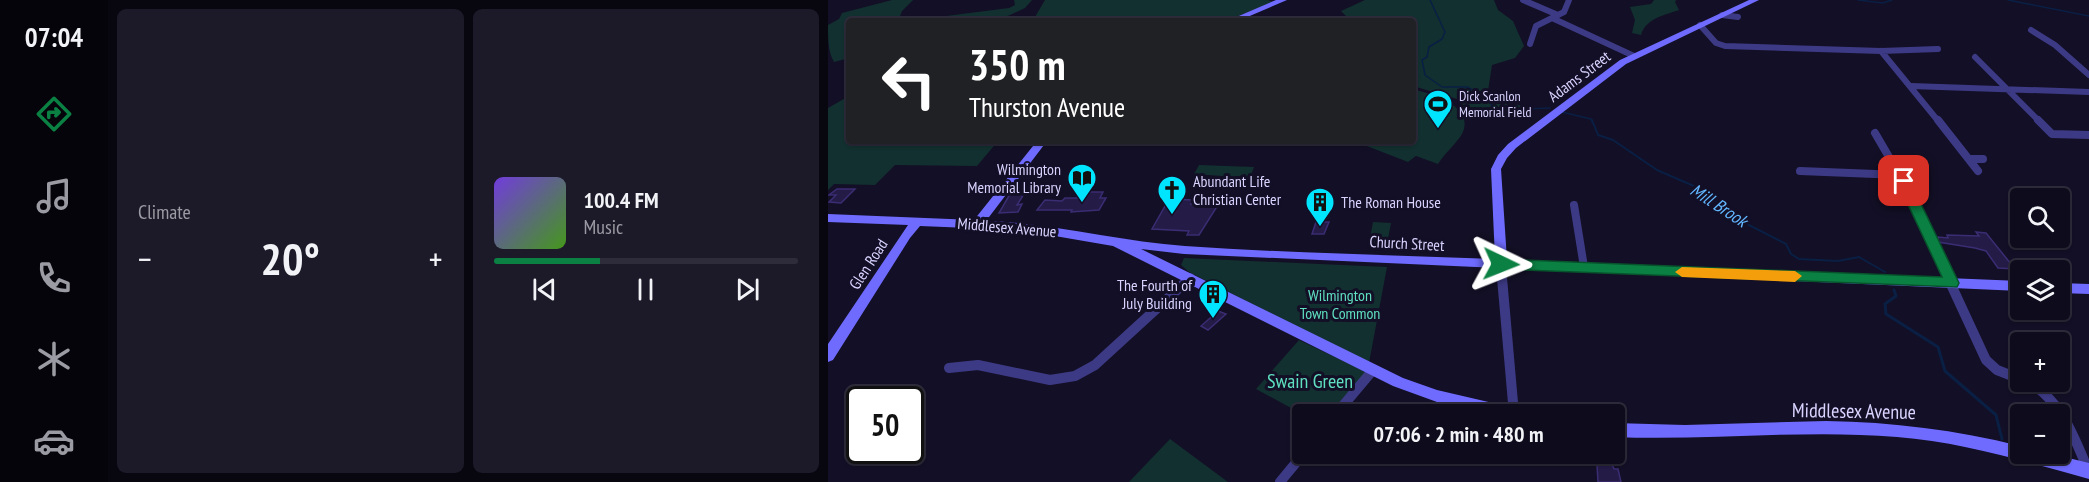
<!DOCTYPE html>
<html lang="en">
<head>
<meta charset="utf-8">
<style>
  body { margin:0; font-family:"PT Sans Narrow",sans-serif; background:#1c1929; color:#f1f3f6; height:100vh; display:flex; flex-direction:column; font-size:22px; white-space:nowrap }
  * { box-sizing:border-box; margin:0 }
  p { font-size:20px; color:#9b9ba3 }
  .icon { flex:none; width:33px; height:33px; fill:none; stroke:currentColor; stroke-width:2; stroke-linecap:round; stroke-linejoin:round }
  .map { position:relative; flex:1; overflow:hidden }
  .side { display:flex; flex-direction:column; gap:9px; padding:9px; background:#08060f; width:720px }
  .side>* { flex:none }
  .hud { position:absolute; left:18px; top:18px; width:570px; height:126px; border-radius:6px; box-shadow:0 2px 4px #0004,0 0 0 2px #2e2b3b; background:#202124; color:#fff; overflow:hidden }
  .tools { position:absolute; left:1182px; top:188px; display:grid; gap:12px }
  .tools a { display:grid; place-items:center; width:60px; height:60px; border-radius:6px; background:#0e0b1c; box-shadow:0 2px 4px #0004,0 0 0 2px #2e2b3b; font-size:30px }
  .speed { position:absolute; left:18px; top:386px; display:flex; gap:12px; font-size:30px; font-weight:700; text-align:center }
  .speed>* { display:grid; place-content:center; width:78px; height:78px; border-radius:50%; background:#0e0b1c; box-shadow:0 2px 4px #0004,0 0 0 2px #2e2b3b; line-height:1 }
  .speed .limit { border:3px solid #111; border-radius:9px; background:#fff; color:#111 }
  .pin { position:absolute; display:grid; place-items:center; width:51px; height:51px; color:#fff; margin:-26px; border-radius:12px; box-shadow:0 3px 9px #0006 }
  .me { position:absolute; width:66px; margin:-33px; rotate:92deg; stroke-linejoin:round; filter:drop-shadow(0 0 4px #0008) }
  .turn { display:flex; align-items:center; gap:21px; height:126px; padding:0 24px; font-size:27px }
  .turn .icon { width:78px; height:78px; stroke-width:2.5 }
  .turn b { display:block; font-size:42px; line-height:51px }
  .big { font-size:45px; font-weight:800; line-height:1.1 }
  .side .tile { flex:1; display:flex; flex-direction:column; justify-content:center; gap:9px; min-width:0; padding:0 21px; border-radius:9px; background:#1c1929 }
  .song { display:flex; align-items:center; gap:18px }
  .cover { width:72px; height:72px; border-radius:9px; background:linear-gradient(135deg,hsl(260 70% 55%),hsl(100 70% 35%)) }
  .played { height:6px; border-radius:3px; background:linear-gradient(90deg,#0b8043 35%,#2e2b3b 35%) }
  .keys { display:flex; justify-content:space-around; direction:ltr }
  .heat { display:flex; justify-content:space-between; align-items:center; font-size:33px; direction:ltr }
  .side .tiles { flex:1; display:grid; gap:9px; grid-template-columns:repeat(2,1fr) }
  .trip { position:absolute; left:464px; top:404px; width:333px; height:60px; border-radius:6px; background:#0e0b1c; box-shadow:0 2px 4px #0004,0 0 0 2px #2e2b3b; font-weight:800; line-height:60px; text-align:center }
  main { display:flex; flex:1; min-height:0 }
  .tab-bar { display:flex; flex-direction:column; width:108px; justify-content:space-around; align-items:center; background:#06040b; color:#9b9ba3 }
  .tab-bar .icon { width:42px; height:42px }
  .tab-bar .selected { color:#0b8043 }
  .tab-bar b { font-size:27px; color:#f1f3f6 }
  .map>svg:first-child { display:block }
</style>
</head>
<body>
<main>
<nav class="tab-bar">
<b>07:04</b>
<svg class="icon selected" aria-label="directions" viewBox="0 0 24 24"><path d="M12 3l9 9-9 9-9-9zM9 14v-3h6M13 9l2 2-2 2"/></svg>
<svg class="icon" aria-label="music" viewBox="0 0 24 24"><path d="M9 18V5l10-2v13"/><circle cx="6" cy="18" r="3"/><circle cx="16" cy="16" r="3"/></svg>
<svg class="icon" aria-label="phone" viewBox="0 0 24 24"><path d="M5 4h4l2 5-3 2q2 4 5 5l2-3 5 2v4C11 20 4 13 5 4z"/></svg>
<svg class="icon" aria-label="climate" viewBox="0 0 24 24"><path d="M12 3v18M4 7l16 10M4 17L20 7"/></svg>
<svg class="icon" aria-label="car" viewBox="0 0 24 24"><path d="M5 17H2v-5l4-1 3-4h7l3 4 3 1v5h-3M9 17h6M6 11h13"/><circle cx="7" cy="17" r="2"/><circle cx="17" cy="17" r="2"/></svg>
</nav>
<section class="side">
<div class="tiles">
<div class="tile"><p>Climate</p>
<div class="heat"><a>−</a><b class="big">20°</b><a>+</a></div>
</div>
<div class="tile">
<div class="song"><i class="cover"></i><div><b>100.4 FM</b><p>Music</p></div></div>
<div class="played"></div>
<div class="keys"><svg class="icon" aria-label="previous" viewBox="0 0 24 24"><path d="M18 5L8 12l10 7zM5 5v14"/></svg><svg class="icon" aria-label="pause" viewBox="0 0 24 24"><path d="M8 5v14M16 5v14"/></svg><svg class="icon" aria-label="next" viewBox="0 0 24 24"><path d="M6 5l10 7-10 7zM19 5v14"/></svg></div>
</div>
</div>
</section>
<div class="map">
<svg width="1261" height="482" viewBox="0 0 1261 482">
  <rect width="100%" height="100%" fill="#130f26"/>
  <path fill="#12302f" d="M64,0H85L74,11L72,16L87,20L181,8L187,5L186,0H204L197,8L169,21H21V58L6,62C0,52 0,39 0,25L11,19L14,13Z
    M217,0H440L445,2L398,21H200L207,17Z
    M537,0H666L670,10L685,21L696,46L687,58L664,65L660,91L676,101L701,108L681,117L650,119L629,99L585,86V21H523L513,11Z
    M826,0H848L847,2L851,10C837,15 818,18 813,35L804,33L807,20L802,7L823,4Z
    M585,89C603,94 648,106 634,134C628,144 617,153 610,164L588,156L580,162L526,141H585Z
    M21,96V141H170L149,166L67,165L47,185L6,184L0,190V108Z
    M371,165L426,167L422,178L366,174Z
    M545,222L563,223L559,244L541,243Z
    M356,258L559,267L541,363L361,272L353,265Z
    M471,340L538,372L503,414H474L428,389Z
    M342,439L400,482H301Z"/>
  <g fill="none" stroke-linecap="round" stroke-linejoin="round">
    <path stroke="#0a1f44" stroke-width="1.5" d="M602,0L617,32L614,39L601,47L599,57L594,60L597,75L614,87H639L657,96L667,110L722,108
      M1030,0L1055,3L1064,0
      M1180,0L1261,16
      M734,112L763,119L764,122"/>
    <path stroke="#0a1f44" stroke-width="2" d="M764,120L770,135L785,140L829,170L868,187L917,223L958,244L963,254L971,259L1010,261L1031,257L1057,272"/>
    <path stroke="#0a1f44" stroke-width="3" d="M1066,290L1068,296L1057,304L1058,314L1110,347L1117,371L1168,415L1174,439"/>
  </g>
  <path fill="#241b47" stroke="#3b2d73" stroke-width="1.5" d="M9,189H27L13,203L1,202L8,195H1Z
    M258,192H275L272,198H278L271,210L243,212L244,210H209L217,200L234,201L237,198H255Z
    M182,194H196L189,205L194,204L190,212L171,213Z
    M341,199L365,200L363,204L390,205L371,235H359L361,231L324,229Z
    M488,222H501L496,234H484Z
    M1148,232L1158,233L1187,269L1170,268L1158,251L1147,248L1110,242V237L1120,238L1119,235L1151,236Z
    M390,311L398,314L380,330L373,326Z
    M784,464L786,469H790L793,482H770L769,465Z"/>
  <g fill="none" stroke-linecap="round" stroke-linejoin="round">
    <path stroke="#3d3a85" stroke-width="6" d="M695,0L730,15
      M894,15L910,17
      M724,18L806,56
      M872,25L888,43L897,46L1053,51L1110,49
      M1203,30L1227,45L1261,75
      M702,44L708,26L736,12L741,0
      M1053,51L1111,122
      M1147,57L1212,122
      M1083,86L1261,92"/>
    <path stroke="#3d3a85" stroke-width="8" d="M1110,120L1150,171
      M1210,120L1224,134L1261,135
      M1047,133L1075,181L1120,279
      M1141,159H1155
      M972,171L1072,175
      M746,205L756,267
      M673,264L674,279"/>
    <path stroke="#3d3a85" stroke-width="10" d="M674,278L686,414
      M1120,278L1158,360L1169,370L1192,379
      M121,368L150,365L222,380L247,376L267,365L362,278
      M1199,381C1233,400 1246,436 1260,470
      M508,414L545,370
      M452,482L476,453"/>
    <path fill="#6f6bff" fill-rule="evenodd" d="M448,0H459L410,21H399Z
      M921,0H931L798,64L688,148L679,158L673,169L679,260L1192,281V291L356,254L313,249L575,378L609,390L682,407L687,409L690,414H656L609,402L565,386L285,246L192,230L92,226L82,238L5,360L0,362V344L80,225L0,222V214L146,220L209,141H219L158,221C225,223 290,241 357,246C460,253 563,255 667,259L663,169L670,155L680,144L792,60Z
      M1232,283L1261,284V294L1232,293Z
      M998,421C1065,422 1128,430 1192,446V453H1220L1261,463V479C1198,462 1135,442 1069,437C975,429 880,441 786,437V423L857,425Z"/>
  </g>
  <path fill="#0b8043" stroke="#07532c" stroke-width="1.5" d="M1076,177L1082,181L1131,283L1129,287L673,269L666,264L673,259L1114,277L1069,181Z"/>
  <path fill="#f59e0b" d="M854,267L967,271L974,276L967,282L854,277L847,272Z"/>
  <defs>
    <g id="stadium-pin" transform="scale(1.5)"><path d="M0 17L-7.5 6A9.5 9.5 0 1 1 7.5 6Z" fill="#00e5ff" stroke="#130f26"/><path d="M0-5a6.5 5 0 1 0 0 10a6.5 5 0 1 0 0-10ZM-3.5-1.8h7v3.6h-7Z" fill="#111"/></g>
    <g id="library-pin" transform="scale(1.5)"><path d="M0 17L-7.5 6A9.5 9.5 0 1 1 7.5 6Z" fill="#00e5ff" stroke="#130f26"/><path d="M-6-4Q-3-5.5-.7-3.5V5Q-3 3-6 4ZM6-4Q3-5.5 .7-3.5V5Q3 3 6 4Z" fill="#111"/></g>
    <g id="church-pin" transform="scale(1.5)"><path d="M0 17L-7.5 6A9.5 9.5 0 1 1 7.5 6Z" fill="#00e5ff" stroke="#130f26"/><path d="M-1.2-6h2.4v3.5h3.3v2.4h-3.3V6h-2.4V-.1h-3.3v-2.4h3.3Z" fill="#111"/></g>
    <g id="building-pin" transform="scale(1.5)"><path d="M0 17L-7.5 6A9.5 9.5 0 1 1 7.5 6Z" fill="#00e5ff" stroke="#130f26"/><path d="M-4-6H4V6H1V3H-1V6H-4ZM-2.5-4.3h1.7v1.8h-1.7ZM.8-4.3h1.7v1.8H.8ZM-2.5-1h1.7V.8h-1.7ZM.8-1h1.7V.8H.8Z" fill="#111"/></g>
  </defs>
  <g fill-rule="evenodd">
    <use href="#stadium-pin" x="610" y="104"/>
    <use href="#library-pin" x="254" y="178"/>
    <use href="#church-pin" x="344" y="190"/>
    <use href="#building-pin" x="492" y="202"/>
    <use href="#building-pin" x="385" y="294"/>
  </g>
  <g text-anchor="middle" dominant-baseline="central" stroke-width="6" stroke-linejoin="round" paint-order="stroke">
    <g font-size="14" fill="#d9d4ff" stroke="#130f26" text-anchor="start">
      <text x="631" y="96">Dick Scanlon<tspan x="631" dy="16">Memorial Field</tspan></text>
    </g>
    <g font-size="16" fill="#d9d4ff" stroke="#130f26">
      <text transform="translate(751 76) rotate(-37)">Adams Street</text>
      <text transform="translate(179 227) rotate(5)">Middlesex Avenue</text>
      <text transform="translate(579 243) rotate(3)">Church Street</text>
      <text transform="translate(40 264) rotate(-57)">Glen Road</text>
    </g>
    <g font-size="16" fill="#d9d4ff" stroke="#130f26" text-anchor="end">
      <text x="233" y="169">Wilmington<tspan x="233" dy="18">Memorial Library</tspan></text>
      <text x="365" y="181" text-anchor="start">Abundant Life<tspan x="365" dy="18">Christian Center</tspan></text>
      <text x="513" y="202" text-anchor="start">The Roman House</text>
      <text x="364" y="285">The Fourth of<tspan x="364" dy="18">July Building</tspan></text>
    </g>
    <g font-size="16" fill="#5fe0c0" stroke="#130f26">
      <text x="512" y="295">Wilmington<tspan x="512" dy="18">Town Common</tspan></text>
    </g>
    <g font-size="18" font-style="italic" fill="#62b6ff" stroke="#130f26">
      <text transform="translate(891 205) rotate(33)">Mill Brook</text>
    </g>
    <g font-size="20" fill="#5fe0c0" stroke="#130f26">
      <text x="482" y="381">Swain Green</text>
    </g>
    <g font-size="20" fill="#d9d4ff" stroke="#130f26">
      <text transform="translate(1026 411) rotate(1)">Middlesex Avenue</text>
    </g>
  </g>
</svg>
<div class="tools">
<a><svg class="icon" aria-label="search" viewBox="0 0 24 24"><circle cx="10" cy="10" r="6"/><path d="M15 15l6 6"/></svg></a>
<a><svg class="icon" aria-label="layers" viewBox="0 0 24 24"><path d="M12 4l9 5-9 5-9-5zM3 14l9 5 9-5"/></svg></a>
<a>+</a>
<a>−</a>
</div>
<div class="speed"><div class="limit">50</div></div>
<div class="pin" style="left:1076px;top:181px;background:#d93025"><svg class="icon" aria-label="arrive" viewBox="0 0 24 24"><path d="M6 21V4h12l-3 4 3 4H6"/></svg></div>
<svg class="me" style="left:673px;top:264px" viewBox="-20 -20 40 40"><path d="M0-17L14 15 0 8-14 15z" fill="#0b8043" stroke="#fff" stroke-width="4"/></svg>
<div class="trip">07:06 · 2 min · 480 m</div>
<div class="hud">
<div class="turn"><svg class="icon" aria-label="left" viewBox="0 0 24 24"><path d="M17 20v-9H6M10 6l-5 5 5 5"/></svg><div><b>350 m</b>Thurston Avenue</div></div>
</div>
</div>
</main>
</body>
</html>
